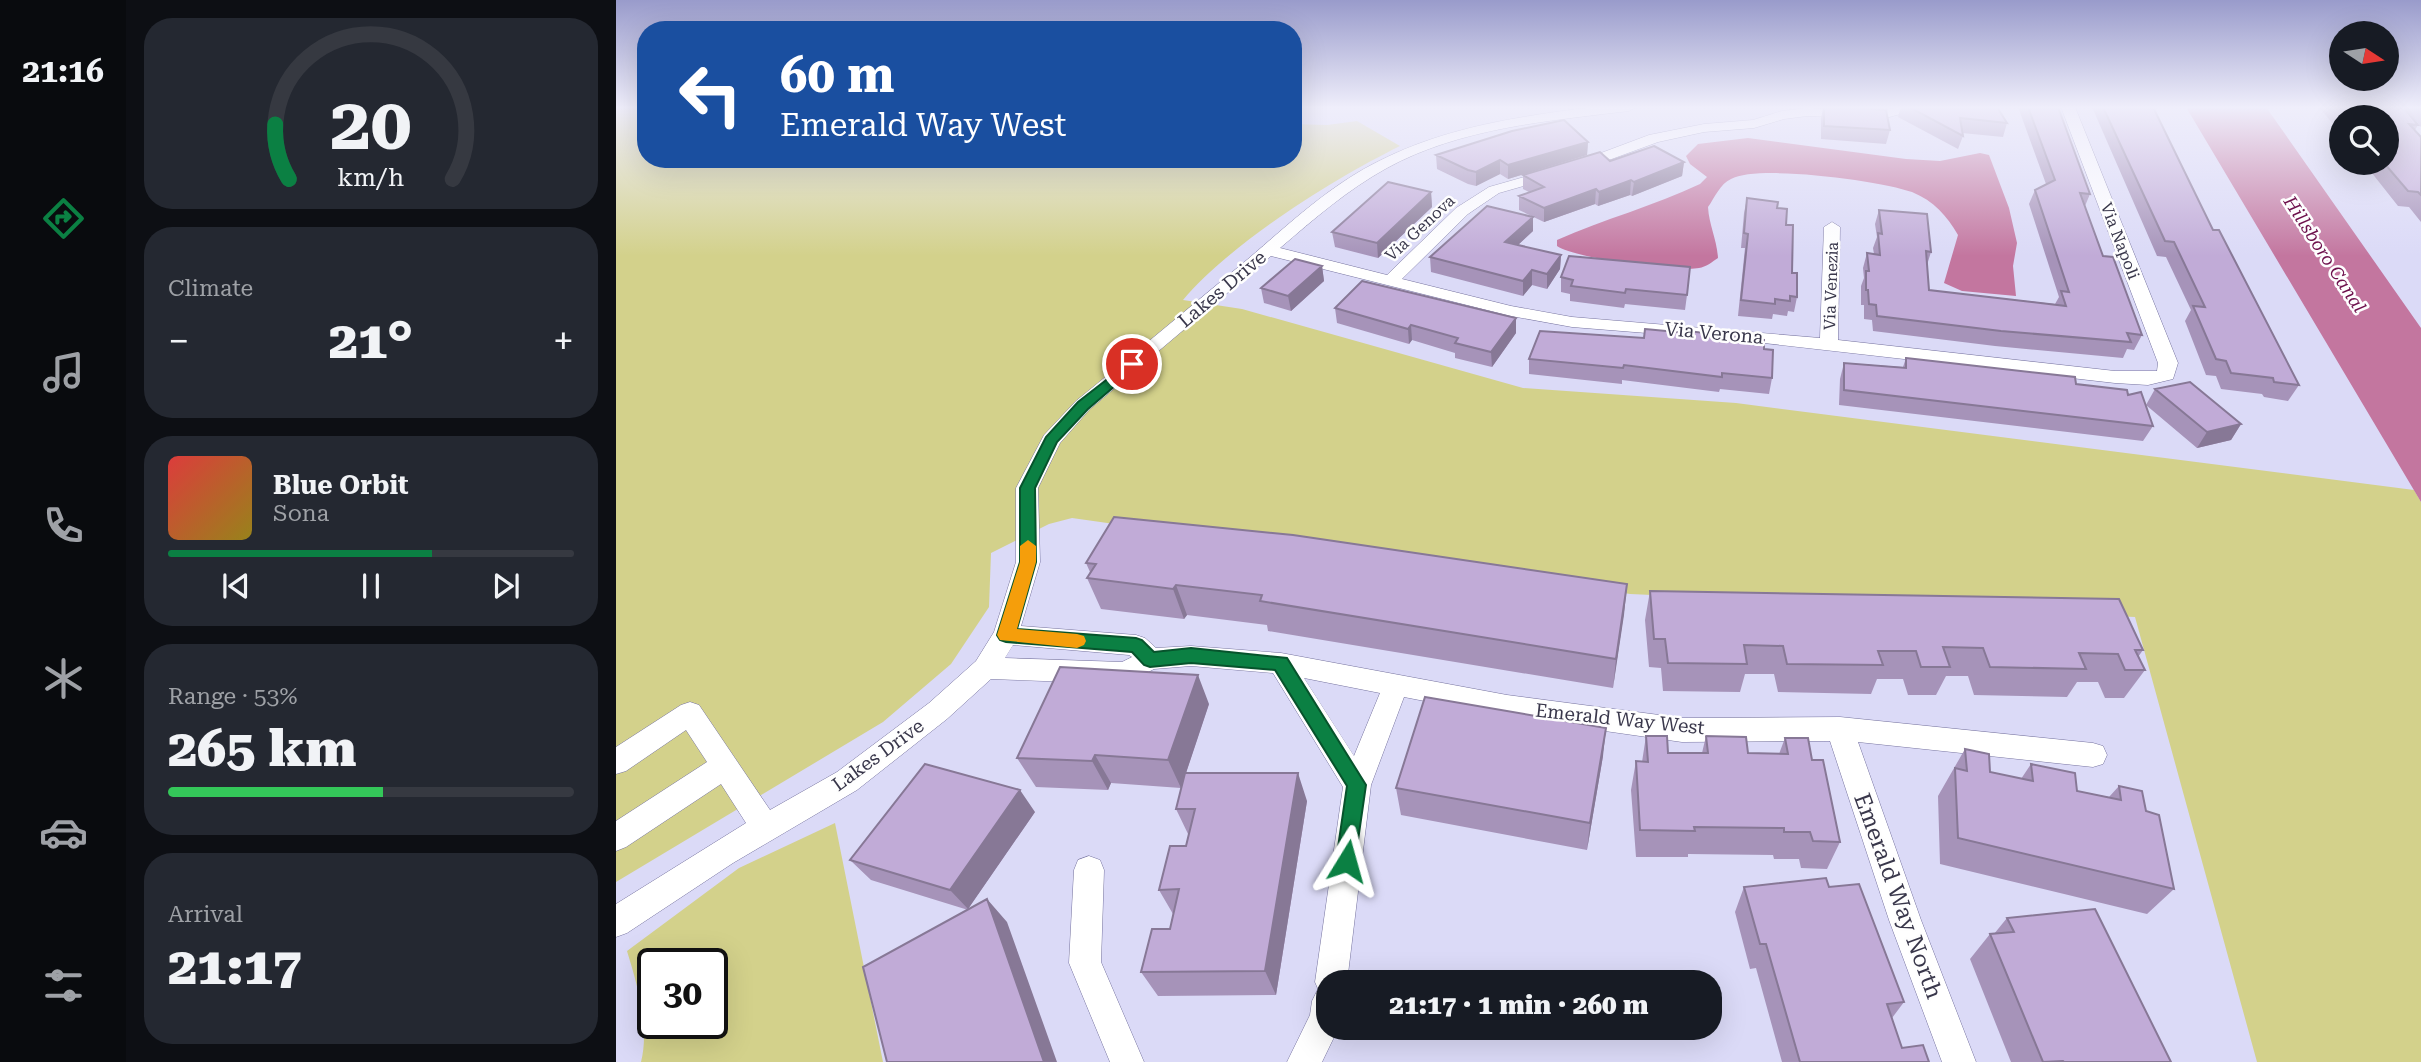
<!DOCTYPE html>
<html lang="en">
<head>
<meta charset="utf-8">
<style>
  body { margin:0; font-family:"Roboto Serif",serif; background:#242831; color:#f1f3f6; height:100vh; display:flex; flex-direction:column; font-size:26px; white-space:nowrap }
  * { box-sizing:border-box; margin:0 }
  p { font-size:23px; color:#9ea1a6 }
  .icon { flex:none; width:38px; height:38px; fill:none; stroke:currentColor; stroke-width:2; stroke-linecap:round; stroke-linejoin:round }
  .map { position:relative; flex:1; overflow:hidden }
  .side { display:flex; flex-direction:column; gap:18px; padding:18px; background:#0d0f14; width:490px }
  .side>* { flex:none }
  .banner { position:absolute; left:21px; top:21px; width:665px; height:147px; border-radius:28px; box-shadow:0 7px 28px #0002; background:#1a4fa0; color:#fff; overflow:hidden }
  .needle { width:46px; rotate:102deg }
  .controls { position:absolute; left:1713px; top:21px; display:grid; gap:14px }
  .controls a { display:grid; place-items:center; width:70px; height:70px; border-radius:50%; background:#171b24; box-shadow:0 7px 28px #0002; font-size:35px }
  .speed { position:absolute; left:21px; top:948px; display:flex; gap:14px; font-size:35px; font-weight:700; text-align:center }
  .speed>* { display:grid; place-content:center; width:91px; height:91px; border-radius:50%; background:#171b24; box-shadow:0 7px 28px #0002; line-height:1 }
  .speed .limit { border:4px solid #111; border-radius:10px; background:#fff; color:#111 }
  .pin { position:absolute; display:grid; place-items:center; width:60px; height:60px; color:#fff; margin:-30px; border:4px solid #fff; border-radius:50%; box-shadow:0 2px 7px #0007 }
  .me { position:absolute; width:77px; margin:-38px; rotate:8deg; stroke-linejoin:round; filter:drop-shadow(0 0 5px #0008) }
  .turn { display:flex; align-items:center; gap:24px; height:147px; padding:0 28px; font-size:32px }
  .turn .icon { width:91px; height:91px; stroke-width:2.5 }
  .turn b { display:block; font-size:49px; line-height:60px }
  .big { font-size:52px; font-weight:800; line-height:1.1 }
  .side .tile { flex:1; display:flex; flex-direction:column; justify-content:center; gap:10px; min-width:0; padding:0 24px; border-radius:28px; background:#242831 }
  .side .dial { align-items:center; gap:0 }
  .dial svg { height:182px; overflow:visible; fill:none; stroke:#363941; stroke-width:7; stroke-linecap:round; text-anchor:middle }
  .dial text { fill:#f1f3f6; stroke:none }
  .song { display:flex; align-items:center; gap:21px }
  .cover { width:84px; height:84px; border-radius:10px; background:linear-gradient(135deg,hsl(0 70% 55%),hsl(50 70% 35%)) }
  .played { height:7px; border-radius:4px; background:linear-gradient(90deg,#0b8043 65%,#363941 65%) }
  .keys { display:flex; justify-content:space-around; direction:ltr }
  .heat { display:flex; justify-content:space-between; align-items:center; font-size:38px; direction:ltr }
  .charge { height:10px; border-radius:5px; background:linear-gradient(90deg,#34c759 53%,#363941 0) }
  .trip { position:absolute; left:700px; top:970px; width:406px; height:70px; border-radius:28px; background:#171b24; box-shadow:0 7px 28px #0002; font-weight:800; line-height:70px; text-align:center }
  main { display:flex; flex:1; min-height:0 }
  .tab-bar { display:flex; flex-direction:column; width:126px; justify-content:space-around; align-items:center; background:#090b0e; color:#9ea1a6 }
  .tab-bar .icon { width:49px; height:49px }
  .tab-bar .active { color:#0b8043 }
  .tab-bar b { font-size:32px; color:#f1f3f6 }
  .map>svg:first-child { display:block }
</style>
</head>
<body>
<main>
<nav class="tab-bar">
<b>21:16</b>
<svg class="icon active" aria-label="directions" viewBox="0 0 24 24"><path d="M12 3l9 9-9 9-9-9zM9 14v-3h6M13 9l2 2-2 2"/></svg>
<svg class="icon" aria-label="music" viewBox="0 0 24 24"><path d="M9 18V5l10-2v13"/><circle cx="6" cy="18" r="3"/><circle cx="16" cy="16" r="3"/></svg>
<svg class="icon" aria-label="phone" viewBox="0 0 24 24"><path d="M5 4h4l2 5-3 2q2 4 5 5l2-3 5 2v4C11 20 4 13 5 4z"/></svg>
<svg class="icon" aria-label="climate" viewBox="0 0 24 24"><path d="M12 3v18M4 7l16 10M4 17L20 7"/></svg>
<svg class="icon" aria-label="car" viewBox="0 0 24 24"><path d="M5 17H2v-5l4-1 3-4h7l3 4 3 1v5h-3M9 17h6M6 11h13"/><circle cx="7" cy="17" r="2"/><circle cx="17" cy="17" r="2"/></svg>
<svg class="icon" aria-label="filters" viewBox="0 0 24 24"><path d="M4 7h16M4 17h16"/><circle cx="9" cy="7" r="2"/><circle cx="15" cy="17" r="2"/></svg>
</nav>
<section class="side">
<div class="tile dial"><svg viewBox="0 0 100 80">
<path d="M14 69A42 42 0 1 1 86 69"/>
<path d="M14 69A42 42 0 0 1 8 45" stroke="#0b8043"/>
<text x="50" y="56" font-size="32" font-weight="700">20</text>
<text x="50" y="72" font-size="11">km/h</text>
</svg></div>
<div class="tile"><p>Climate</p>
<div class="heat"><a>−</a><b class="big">21°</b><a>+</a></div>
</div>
<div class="tile">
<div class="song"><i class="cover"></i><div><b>Blue Orbit</b><p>Sona</p></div></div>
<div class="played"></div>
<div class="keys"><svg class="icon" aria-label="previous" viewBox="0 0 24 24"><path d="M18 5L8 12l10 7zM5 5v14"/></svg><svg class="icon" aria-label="pause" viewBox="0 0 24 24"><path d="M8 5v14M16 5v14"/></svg><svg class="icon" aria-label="next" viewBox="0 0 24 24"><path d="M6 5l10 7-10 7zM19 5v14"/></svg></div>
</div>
<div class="tile"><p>Range · 53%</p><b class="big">265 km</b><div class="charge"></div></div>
<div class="tile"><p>Arrival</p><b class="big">21:17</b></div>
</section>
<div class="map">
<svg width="1805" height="1062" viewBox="0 0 1805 1062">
  <rect width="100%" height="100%" fill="#dbdaf7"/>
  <path fill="#d3d18b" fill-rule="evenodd" d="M0,107H30V159H677V124L711,125L741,121L784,146C717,179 615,243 567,300L626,309L907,388L1120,403L1798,490L1805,502V1062H1641L1519,617L1014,594L814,559L626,542L456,518L433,524L375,553L373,607L335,664L267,722L0,882Z
    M219,823L267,1062H25C34,1027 21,984 11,951L123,868ZM37,964H96V1024H37Z"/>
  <path fill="#c3769f" d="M1570,107H1650L1805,328V502Z
    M1132,138L1290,159L1324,161L1364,153L1373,155L1393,208L1401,243L1397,266L1400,296L1346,291L1328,283L1342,235C1331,216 1318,201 1296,192C1266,181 1143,164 1115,179C1104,184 1099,197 1092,207C1093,225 1101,240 1102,258C1096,262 1090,267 1083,268C1062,272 957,258 941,246V240C988,219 1038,206 1084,184L1091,177L1074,164L1070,156L1082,144Z"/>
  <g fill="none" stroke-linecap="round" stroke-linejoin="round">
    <g stroke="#76739f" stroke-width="1">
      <path id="minor" d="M978,107H1020L1013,111C931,121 844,128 771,168C731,190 698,219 664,248L771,275L840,208L873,187L961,162L1033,135L1088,124L1137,120L1166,111L1191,108L1266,111L1283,107H1310L1266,119L1191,116L1168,119L1138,128L1088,132L1042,142L971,168L883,193L852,214L786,279L895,306L956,317L1204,338L1208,227L1216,222L1224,227L1222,340L1499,371H1541L1542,363L1445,107H1459L1562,363L1557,379L1532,385L1499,383L1130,341L956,327L895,316L655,256L474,409L444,443L422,488L424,562L405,626L520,635L529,638L540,648L575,646L665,653L891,695L1066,718L1224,717L1477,743L1487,746L1491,755L1487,764L1477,767L1242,742L1305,920L1360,1062H1326L1273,920L1214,741L1066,742L891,717L788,697L755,785L731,982H712V1027H723L706,1062H671L694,1015L696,1001L702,989L699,982L727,787L657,673L575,666L538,669L509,684L375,679L331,719L241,790L117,863L11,933L0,937V904L130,823L105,784L10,847L0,851V821L91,762L70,730L10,771L0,774V747L65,705L74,702L83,705L154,810L221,772L313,703L360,661L378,632L400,562V488L428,435L460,401C518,354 575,306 632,259C673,224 714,185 763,161C830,127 905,116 978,107ZM397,645L513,655L516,657L506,662L389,658ZM688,678L764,693L738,756Z
        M473,856L484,860L488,870L485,962L528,1062H494L453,963L458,870L462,860Z"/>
    </g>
    <use href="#minor" fill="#fff" fill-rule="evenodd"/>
  </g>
  <path fill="#a693b9" d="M1207,107L1274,130L1270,144L1205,139V119Z
    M1285,107H1381L1391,123L1387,137L1346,133L1347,136L1342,149L1282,117Z
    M1402,107H1442L1474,194L1469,206L1487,256L1526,335L1518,350L1511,349L1507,358L1379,346L1257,331L1256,320L1248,319V305H1245V286L1248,278L1247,268L1251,253L1258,254L1257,248L1261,237L1259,224L1263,210L1315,252L1311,265L1313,290L1439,304L1443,297L1413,204L1419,190L1430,184Z
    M1476,107H1537L1597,230L1683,385L1672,401L1648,397L1646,394L1605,389L1600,376L1590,375L1569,321L1575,310L1550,257L1541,256Z
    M1703,107H1787L1802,125L1799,130L1805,137V222L1793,207L1782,206L1748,163H1771V117H1726V135Z
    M1788,107H1805V127Z
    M972,142L971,155L892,179L884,174L860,186L852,184L821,169L820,155Z
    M994,161L1068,162L1066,176L1016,196L1014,195L982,206L979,204L928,222L903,210V196L913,192L907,189V175Z
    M815,192L816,207L762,258L719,247L716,232Z
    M1131,198L1161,208L1170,225L1176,273L1181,297L1178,312L1172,311L1171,316L1157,314L1156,319L1122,316L1129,248H1125L1128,213Z
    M917,217V231L902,245L945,255L944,269L931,289L916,285L907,296L815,272L814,257Z
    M706,266L708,281L675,311L648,303L645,288Z
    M945,277L1071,295L1069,310L1009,304L1008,308L954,301V294L945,292Z
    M719,308L900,318V333L876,367L839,358V353L796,340L793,344L721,323Z
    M1028,338L1148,349L1156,378L1153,394L1104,389L1103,392L1006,380V384L913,374V359Z
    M1290,358L1460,384L1512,395L1537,426L1527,441L1223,405L1224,379L1228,363L1287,367Z
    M1539,389L1625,424L1615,440L1581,448L1530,405Z
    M470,563L1011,584L997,688L652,631L651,625L571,615L568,619L485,609L471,578L474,572Z
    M1034,591L1527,650L1522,657L1529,670L1508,698H1489L1482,682H1461L1451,697L1358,695L1352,676H1330L1320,695H1292L1287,679H1261L1255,694L1162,692L1158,674H1129L1124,692L1047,691L1045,668L1033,667L1029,620Z
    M593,704L570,773L691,801L660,995L542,996L525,972L554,929L557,914L543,890L570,846L573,836L560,809L565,788L495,783L492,790L420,787L401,758Z
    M1030,736L1052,753H1086L1090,736L1132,753L1163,754L1169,738L1196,760L1224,842L1211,869L1185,868L1183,859H1158L1157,855L1072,854V857H1020L1015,790L1020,761L1026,762Z
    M1349,749L1374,772L1405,779L1415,764L1461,791L1493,797L1503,786L1530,811L1558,889L1531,914L1324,864L1322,796Z
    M987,756L971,850L785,815L780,788Z
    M419,812L352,909L391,922L255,880L234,860Z
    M1128,887H1213L1288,1002L1276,1018L1286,1048L1313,1062H1166L1140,968L1134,969L1119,912Z
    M1391,918L1555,1062H1395L1354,959L1374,934H1378Z"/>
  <path fill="#877896" d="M972,142L971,155L892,179V165Z
    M884,160V174L860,186V172Z
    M1068,162L1066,176L1016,196L1018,182Z
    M1015,180L1014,195L982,206L983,192Z
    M980,189L979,204L928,222V208Z
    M815,192L816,207L762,258L761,243Z
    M917,217V231L889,257V242Z
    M945,255L944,269L931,289V274Z
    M706,266L708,281L675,311L672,296Z
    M916,270V285L907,296V281Z
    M900,318V333L876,367L875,352Z
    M795,325L796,340L793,344L792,329Z
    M1625,424L1615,440L1581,448L1591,432Z
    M1011,584L1008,615L997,688L1000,659Z
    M560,585L571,615L568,619L557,589Z
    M582,675L593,704L565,788L552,760Z
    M990,728L987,756L971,850L974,823Z
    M479,755L495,783L492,790L476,761Z
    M682,773L691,801L660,995L649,971Z
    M404,790L419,812L352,909L334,890Z
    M371,899L391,922L441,1062H428Z"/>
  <path fill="#c1abd7" stroke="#877896" stroke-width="2" d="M1208,107H1228L1270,110L1274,130L1208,126Z
    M1293,107H1381L1391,123L1344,118L1347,136Z
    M1412,107H1442L1474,194L1464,193L1487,256L1497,257L1526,335L1511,333L1515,342L1385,331L1261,316L1260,305L1253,304L1252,290H1250V271H1253L1251,253L1264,255L1262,233L1266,234L1263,210L1311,214L1315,252L1310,251L1313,290L1450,306L1445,291L1453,292L1419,190L1439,180Z
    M1487,107H1537L1597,230H1603L1683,385L1658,382L1657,378L1615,373L1610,361L1600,359L1577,306L1589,307L1558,242L1549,241Z
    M1722,107H1787L1802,125L1793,124L1805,137V195L1802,192L1792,191L1768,163H1771V117H1730Z
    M948,120L972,142L892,165L884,160L860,172L852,170L820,155L896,131Z
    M1038,146L1068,162L1018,182L1015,180L983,192L980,189L928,208L903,196L928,187L907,175L984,152L994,161Z
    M772,182L815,192L761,243L716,232Z
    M1131,198L1162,202L1161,208L1171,209L1170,225H1177L1176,273H1181V297L1174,296V301L1159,299V304L1125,300L1132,234L1128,233Z
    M871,206L917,217L889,242L945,255L931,274L916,270L907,281L814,257Z
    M953,256L1074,267L1071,295L1010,289L1009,293L955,286L957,280L945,277Z
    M679,259L706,266L672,296L645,288Z
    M746,281L900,318L875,352L839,343L842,338L795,325L792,329L719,308Z
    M1029,329L1071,333L1072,331L1148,340V349L1157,350L1156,378L1106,373V377L1008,365L1007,368L913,359L924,331L1028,338Z
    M1290,358L1459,377L1460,384L1511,390L1512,395L1525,392L1537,426L1228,390V363L1290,368Z
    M1574,382L1625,424L1591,432L1539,389Z
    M498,517L677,535L1011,584L1000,659L644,601L646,595L560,585L557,589L471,578L480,564L470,563Z
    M1034,591L1503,599L1527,650H1519L1529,670H1509L1502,654L1463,653L1470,669L1374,667L1367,648L1327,647L1334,667H1305L1300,651H1262L1267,665L1171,664L1167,646L1128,645L1131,664L1052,663L1049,639H1038Z
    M444,667L582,675L552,760L479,755L476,761L401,758Z
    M809,697L990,728L974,823L780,788Z
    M1030,736H1051L1052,753H1092L1090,736L1130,737L1132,753L1172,754L1169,738H1192L1196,760H1207L1224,842L1197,841L1194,832H1168V828L1078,827L1079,831L1024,830L1020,761L1032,762Z
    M1349,749L1373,754L1374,772L1417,781L1415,764L1459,773L1461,791L1505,800L1503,786L1526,791L1530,811L1543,815L1558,889L1342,838L1339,768L1351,771Z
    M309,764L404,790L334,890L234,860Z
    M569,773H682L649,971L525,972L536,929H554L563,889L543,890L554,846H570L579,809H560Z
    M1210,878L1213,887L1243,884L1288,1002L1271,1004L1286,1048L1307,1045L1313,1062H1184L1150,944H1144L1128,887Z
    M371,899L428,1062H271L247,967Z
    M1479,909L1555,1062H1448L1447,1061L1427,1062L1374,934L1398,932L1391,918Z"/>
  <linearGradient id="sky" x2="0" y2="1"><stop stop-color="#999bcb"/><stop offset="0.42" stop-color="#efeefb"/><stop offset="1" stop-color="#efeefb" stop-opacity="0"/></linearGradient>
  <rect width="1805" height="256" fill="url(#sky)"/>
  <path fill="#0b8043" stroke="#07532c" stroke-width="2" d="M516,360L523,364L521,367L472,409L441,442L419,488L420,562L401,629L520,638L526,640L538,652L575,648L671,658L750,785L738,868L731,871L723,868L720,861L731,786L659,670L575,663L534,667L528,665L516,652L390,642L384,640L381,635L404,562V488L430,437L462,402Z"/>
  <path fill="#f59e0b" d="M412,540L420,546V562L401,629L461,634L468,636L470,641L468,645L461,648L384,640L381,635L404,562V546Z"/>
  <g text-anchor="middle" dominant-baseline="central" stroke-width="5" stroke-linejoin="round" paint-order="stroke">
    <g font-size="16" fill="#39374b" stroke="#fefefe">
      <text transform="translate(804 228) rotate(-43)">Via Genova</text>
      <text transform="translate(1504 241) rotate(69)">Via Napoli</text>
      <text transform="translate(1215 286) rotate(-88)">Via Venezia</text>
    </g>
    <g font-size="18" font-style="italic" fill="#6d104c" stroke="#fefefe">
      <text transform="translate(1709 254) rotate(57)">Hillsboro Canal</text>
    </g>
    <g font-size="19" fill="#39374b" stroke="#fefefe">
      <text transform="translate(606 289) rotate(-40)">Lakes Drive</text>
      <text transform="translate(1098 333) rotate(5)">Via Verona</text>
      <text transform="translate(1004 719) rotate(6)">Emerald Way West</text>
      <text transform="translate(262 755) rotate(-36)">Lakes Drive</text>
    </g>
    <g font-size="23" fill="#39374b" stroke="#fefefe">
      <text transform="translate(1282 896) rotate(70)">Emerald Way North</text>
    </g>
  </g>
</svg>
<div class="controls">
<a><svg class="needle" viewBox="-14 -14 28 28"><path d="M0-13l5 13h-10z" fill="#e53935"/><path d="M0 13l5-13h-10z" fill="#9ea1a6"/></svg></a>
<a><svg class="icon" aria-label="search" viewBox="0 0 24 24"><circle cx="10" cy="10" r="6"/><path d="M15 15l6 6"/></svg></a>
</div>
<div class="speed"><div class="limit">30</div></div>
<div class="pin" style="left:516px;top:364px;background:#d93025"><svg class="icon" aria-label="arrive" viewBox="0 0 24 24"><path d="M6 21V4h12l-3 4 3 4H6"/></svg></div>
<svg class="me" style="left:731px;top:861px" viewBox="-20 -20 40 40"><path d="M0-17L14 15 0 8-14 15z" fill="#0b8043" stroke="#fff" stroke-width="4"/></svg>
<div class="trip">21:17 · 1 min · 260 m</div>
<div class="banner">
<div class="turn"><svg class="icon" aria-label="left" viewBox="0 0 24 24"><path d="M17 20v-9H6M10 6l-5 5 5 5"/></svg><div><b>60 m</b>Emerald Way West</div></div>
</div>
</div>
</main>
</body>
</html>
